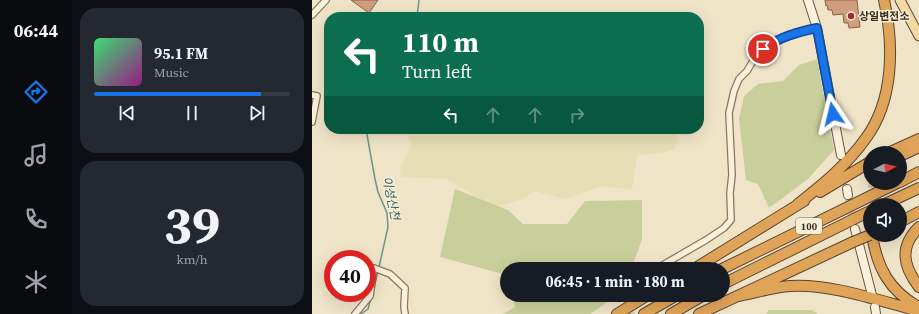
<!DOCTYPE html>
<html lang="en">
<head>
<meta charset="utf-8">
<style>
  body { margin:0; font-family:"Source Serif 4","Noto Sans KR",serif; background:#242831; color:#f1f3f6; height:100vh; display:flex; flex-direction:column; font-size:15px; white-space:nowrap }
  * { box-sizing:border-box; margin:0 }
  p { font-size:13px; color:#9ea1a6 }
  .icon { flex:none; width:22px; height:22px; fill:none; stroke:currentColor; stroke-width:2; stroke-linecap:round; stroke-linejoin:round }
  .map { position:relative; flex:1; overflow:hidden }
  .sheet { display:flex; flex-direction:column; gap:8px; padding:8px; background:#0d0f14; width:240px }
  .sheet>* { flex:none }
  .top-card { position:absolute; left:12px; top:12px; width:380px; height:122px; border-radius:16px; box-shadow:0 4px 16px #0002; background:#0b6e4f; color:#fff; overflow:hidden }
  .needle { width:26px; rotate:83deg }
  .fabs { position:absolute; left:551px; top:146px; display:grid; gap:8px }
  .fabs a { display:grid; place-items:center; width:44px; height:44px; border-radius:50%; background:#171b24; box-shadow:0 4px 16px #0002; font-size:20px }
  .speed { position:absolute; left:12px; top:250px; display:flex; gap:8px; font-size:20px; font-weight:700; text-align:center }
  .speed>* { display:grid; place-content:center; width:52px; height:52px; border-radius:50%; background:#171b24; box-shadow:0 4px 16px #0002; line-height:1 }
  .speed .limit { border:6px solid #d22; background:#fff; color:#111 }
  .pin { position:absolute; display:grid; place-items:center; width:34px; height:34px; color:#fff; margin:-17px; border:2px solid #fff; border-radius:50%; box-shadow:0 1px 4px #0007 }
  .me { position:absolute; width:44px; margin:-22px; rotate:350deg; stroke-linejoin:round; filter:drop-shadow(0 0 3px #0008) }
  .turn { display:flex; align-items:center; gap:14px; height:84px; padding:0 12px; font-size:18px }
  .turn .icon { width:52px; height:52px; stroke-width:2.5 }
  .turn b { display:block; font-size:28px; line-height:34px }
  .lanes { display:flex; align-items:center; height:38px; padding:0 12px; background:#0003; justify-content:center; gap:20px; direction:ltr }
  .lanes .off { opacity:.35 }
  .sheet .widget { flex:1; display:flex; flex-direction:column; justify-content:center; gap:6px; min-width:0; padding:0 14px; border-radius:16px; background:#242831 }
  .sheet .dial { align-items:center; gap:0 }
  .dial b { font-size:52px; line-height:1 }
  .song { display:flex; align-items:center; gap:12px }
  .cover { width:48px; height:48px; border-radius:6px; background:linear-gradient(135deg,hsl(140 70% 55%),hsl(310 70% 35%)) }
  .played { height:4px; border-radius:2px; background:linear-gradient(90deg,#1a73e8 85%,#363941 85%) }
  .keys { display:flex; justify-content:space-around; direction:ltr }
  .trip { position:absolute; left:188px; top:262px; width:230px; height:40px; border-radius:20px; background:#171b24; box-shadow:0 4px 16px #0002; font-weight:700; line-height:40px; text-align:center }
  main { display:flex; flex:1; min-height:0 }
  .tabs { display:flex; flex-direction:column; width:72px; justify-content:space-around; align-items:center; background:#090b0e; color:#9ea1a6 }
  .tabs .icon { width:28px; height:28px }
  .tabs .selected { color:#1a73e8 }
  .tabs b { font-size:18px; color:#f1f3f6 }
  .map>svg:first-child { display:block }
</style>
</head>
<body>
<main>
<nav class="tabs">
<b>06:44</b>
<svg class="icon selected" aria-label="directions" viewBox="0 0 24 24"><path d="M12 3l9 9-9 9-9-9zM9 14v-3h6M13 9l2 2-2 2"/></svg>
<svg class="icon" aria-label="music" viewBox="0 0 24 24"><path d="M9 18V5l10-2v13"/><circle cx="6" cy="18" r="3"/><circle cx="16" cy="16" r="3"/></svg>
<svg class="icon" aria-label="phone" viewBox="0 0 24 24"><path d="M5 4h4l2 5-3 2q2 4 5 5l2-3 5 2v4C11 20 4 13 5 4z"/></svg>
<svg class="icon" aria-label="climate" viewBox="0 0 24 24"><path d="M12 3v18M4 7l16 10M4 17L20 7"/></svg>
</nav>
<section class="sheet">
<div class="widget">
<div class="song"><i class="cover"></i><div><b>95.1 FM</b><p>Music</p></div></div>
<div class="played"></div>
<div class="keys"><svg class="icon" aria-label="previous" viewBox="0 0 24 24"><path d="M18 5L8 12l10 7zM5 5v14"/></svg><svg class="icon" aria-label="pause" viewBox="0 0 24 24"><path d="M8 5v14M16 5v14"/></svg><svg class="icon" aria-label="next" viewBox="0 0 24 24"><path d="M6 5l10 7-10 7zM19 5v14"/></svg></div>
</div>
<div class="widget dial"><b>39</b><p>km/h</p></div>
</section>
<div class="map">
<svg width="607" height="314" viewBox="0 0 607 314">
  <rect width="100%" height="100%" fill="#f0e4c8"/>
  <path fill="#e6deb5" d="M96,129H363L366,136L363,149L350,153L325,155L320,190L291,186L253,199L222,191L212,199L183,207L134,179L89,177L88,169L99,145L94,130Z"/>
  <path fill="#c9cf9b" d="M505,59L522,150L496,179L457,208L446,184L434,180L427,119L432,96L446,84L471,81L487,65Z
    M143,189L196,210L211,224H255L273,201L330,200V240L319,269H195V275L128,257Z
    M201,295H306L278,314H191L203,307Z
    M457,310H500L506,314H454Z"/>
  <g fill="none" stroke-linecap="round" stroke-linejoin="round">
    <path stroke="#6f938a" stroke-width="1.5" d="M105,17L107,0
      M54,129L63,179L66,192L75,213L76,227L67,267
      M62,288L66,271
      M49,314L56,309L59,298"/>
  </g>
  <path fill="#cf9f7d" stroke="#8d5f41" d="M39,0H66L57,13Z
    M513,0H545L548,27L537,28L536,23H532L531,14L521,15L520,10H516L515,5L514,6Z"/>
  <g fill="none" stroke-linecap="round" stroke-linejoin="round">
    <path stroke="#ccc0a6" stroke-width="5.5" stroke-dasharray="5.5 3" stroke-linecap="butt" d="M317,296L320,314"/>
    <path stroke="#ccc0a6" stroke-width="8" stroke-dasharray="8 4" stroke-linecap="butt" d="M536,195L542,225"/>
    <path stroke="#ccc0a6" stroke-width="10" stroke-dasharray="10 5" stroke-linecap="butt" d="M557,218V203L562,183"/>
    <g stroke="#8d765c" stroke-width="8">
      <path id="street" d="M0,15L14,0
        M0,95L5,96L0,122
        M344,269L394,240L412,228L419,220L418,193L420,175L417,113L422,91L427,79L435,71L445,54L460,43L488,32L505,28
        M317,296V295
        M43,314L58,296L62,268L78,274L93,288L92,307L93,314"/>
    </g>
    <g stroke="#6f573f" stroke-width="10">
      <path id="secondary" d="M496,0L505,28L529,155
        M535,189L536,195
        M543,229L560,295
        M563,307L564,314"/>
    </g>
    <g stroke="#5b4430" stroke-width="11">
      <path id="primary" d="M588,0L607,36"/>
    </g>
    <g stroke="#5b4430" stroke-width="12">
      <path id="highway" d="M576,153L607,139
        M588,156L607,147
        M588,182L607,172
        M508,192L558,162
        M486,204C511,184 535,165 554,138C582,100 582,45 572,0
        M571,205L607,188
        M558,222V224
        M588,222L607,212
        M607,227C587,247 591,266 607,287
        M560,235C565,267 577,291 607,307
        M382,269L492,201
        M410,269L585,183
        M411,284L558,211
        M426,296C443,293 461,287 478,286C517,283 568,301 607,311
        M305,314L336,295
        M332,314L365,295
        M359,314L392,295
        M387,314L541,242"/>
    </g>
    <use href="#street" stroke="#faf1dc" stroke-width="5.5"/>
    <use href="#secondary" stroke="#faf1dc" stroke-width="8"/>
    <use href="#primary" stroke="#f3d9a0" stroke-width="9"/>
    <use href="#highway" stroke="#e0a458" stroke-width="10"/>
    <g stroke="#5b4430" stroke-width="12" stroke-linecap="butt">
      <path id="highway-bridge" d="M541,242L558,235"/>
    </g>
    <use href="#highway-bridge" stroke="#e0a458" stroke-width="10"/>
  </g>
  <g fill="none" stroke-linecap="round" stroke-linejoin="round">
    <g stroke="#114b97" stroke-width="10">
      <path id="route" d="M451,49C467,37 486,32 505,28L521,114"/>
    </g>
    <use href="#route" stroke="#1a73e8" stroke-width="7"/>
  </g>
  <circle fill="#9e2a2b" stroke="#f7eed8" stroke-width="1.5" cx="539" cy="16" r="4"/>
  <g text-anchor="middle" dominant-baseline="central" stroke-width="3" stroke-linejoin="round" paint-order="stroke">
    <rect fill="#f7eed8" stroke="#756857" stroke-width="1" x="484" y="218" width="26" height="16" rx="3"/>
    <g font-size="10" font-weight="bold" fill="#3d2e20">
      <text x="497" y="226">100</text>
    </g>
    <g font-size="11" font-weight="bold" fill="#3d2e20" stroke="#f7eed8" text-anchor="start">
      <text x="547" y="16">상일변전소</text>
    </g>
    <g font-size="12" font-style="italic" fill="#2f5d5a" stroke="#f7eed8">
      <text transform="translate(79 198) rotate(78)">이성산천</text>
    </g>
  </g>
</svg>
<div class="fabs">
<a><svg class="needle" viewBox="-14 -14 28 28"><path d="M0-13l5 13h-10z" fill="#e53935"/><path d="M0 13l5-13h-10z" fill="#9ea1a6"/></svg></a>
<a><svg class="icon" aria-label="sound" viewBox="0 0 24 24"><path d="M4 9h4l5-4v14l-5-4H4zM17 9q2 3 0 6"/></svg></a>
</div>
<div class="speed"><div class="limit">40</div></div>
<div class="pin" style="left:451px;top:49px;background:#d93025"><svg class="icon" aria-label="arrive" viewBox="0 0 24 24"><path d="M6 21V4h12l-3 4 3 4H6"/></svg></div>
<svg class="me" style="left:521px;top:114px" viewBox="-20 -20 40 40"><path d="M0-17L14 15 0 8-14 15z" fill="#1a73e8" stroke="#fff" stroke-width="4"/></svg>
<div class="trip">06:45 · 1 min · 180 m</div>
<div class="top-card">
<div class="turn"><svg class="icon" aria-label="left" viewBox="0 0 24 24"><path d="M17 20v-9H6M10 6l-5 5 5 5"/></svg><div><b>110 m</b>Turn left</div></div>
<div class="lanes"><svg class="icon" aria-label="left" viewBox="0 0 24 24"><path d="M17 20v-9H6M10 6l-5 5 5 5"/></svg><svg class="icon off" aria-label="ahead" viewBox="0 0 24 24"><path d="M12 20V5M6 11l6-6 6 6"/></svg><svg class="icon off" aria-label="ahead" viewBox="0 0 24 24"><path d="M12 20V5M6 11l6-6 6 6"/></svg><svg class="icon off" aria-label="right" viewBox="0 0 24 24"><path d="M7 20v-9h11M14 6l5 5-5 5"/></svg></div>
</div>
</div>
</main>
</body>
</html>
